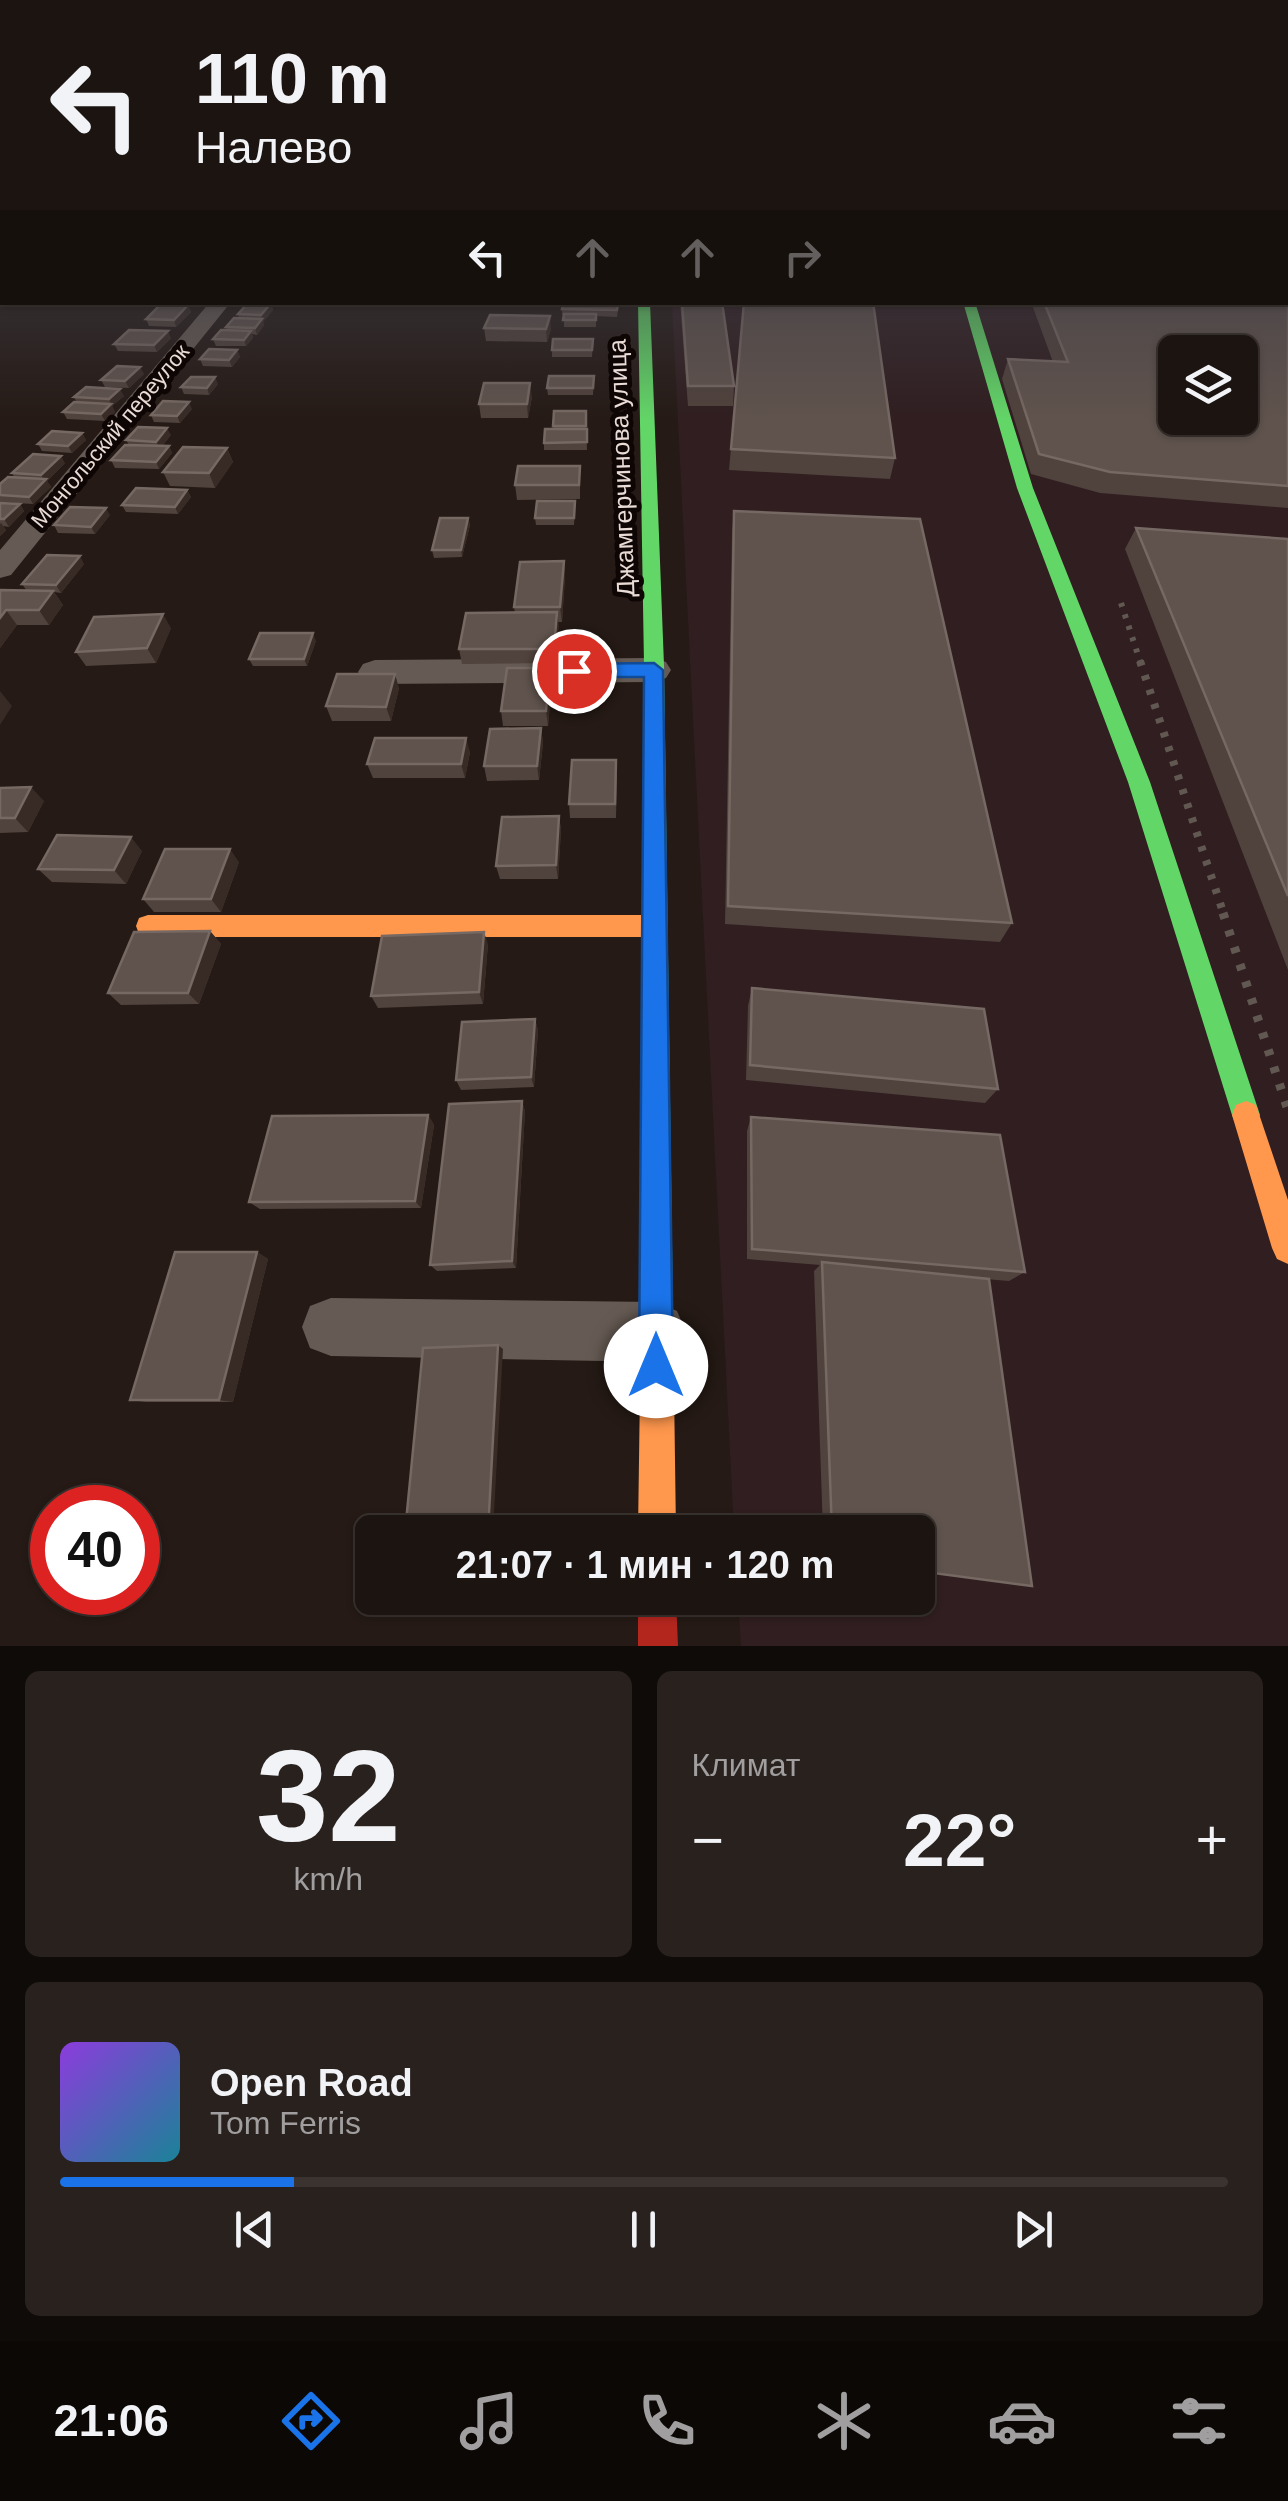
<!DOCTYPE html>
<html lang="ru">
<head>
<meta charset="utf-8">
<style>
  body { margin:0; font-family:Arial,sans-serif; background:#29211e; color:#f1f3f6; height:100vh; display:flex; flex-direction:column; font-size:38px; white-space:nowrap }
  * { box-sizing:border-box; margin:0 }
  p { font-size:32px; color:#a09e9f }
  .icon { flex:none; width:55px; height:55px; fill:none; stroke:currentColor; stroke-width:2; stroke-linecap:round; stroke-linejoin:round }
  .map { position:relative; height:1646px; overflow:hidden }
  .details { display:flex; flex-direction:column; gap:25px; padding:25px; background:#0f0b09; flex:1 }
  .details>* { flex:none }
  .banner { position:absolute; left:0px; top:0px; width:1290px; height:305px; box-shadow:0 2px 8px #0004,0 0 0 2px #3a3330; background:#1c1410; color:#f1f3f6; overflow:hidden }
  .controls { position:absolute; left:1158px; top:335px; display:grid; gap:20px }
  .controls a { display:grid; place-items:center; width:100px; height:100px; border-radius:15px; background:#1c1410; box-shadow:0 2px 8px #0004,0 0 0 2px #3a3330; font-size:50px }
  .speed { position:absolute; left:30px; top:1485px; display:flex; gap:20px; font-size:50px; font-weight:700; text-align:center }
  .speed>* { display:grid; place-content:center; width:130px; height:130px; border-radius:50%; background:#1c1410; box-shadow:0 2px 8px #0004,0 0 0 2px #3a3330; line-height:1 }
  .speed .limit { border:15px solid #d22; background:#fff; color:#111 }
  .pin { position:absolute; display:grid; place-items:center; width:85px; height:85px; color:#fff; margin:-42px; border:5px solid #fff; border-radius:50%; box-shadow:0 2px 10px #0007 }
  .me { position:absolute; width:110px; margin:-55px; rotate:0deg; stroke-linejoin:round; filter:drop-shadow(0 0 8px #0008) }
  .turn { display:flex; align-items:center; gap:35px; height:210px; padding:0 30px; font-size:45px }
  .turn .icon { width:130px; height:130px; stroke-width:2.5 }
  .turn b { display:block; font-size:70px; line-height:85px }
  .lanes { display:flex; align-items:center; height:95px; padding:0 30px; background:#0003; justify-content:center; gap:50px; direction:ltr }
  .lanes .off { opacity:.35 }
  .big { font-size:75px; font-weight:800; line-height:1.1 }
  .details .card { flex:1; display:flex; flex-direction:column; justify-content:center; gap:15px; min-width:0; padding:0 35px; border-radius:15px; background:#29211e }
  .details .dial { align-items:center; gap:0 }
  .dial b { font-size:130px; line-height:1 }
  .song { display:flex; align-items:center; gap:30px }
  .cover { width:120px; height:120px; border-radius:15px; background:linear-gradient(135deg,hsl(270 70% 55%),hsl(190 70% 35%)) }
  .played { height:10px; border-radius:5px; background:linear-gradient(90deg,#1a73e8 20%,#3a3330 20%) }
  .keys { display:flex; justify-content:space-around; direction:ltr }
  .heat { display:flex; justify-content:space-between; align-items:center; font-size:55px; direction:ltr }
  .details .tiles { flex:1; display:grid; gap:25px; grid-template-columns:1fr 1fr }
  .card:last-child { grid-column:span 2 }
  .trip { position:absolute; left:355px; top:1515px; width:580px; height:100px; border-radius:15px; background:#1c1410; box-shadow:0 2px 8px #0004,0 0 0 2px #3a3330; font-weight:800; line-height:100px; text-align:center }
  .tab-bar { display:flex; height:160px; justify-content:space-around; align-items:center; background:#0b0806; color:#a09e9f }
  .tab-bar .icon { width:70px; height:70px }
  .tab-bar .active { color:#1a73e8 }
  .tab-bar b { font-size:45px; color:#f1f3f6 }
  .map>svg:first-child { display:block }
</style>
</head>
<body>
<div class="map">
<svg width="1288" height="1646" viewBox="0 0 1288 1646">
  <rect width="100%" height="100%" fill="#251a15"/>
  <path fill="#301e20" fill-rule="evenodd" d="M1288,191V1646H741L738,1598H918V1532H734L672,303L1288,302ZM1175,352H1240V418H1175Z"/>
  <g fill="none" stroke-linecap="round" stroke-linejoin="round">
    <path fill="#665b54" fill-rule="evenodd" d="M210,302H231L11,575L0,578V550Z
      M654,658L666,662L671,670L666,678L654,682L375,684L363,680L358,672L363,664L375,660Z
      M331,1298L656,1302L677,1311L686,1332L677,1353L656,1362L331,1356L310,1348L302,1327L310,1306Z"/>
    <path fill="#63d668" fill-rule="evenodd" d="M638,302H650L664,665L674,1388L669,1400L657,1405L645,1400L640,1388L644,665Z
      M963,302H975L1033,488L1150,782L1260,1115L1256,1125L1246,1129L1236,1125L1232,1115L1128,782L1017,488Z"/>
    <path fill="#ff974d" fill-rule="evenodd" d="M148,915H655L664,918L667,926L664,934L655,937H148L139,934L136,926L139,918Z
      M1246,1101L1256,1105L1288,1200V1264L1277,1259L1272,1248L1232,1115L1236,1105Z
      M657,1371L669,1376L674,1388L676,1532H638L640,1388L645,1376Z"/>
    <path fill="#b3261e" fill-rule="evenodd" d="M638,1598H676L678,1646H638Z"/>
    <path stroke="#625852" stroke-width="6" stroke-dasharray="4 8" stroke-linecap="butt" d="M1121,603L1141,664"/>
    <path stroke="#625852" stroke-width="8" stroke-dasharray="5 10" stroke-linecap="butt" d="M1140,661L1224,915"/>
    <path stroke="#625852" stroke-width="9" stroke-dasharray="6 12" stroke-linecap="butt" d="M1223,913L1288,1110"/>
  </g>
  <path fill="#50423c" d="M1288,289V508L1100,493L1031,474L1002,379L1008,359L1053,362L1031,302H1288Z
    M170,302H198L196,304Z
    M244,302H270L273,310L263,322L264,325L257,335L252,334L253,338L246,346H216L213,339L227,330L226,327L239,318L238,314L248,303Z
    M619,302L617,317L596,316V327H564V315H562V309Z
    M680,302H722L734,386L733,406H688Z
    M744,302L895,458L890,479L729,470Z
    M188,305L191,312L176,327L149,326L146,319Z
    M484,328L551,329L547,342L486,341Z
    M171,338L157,352L118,351L114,344Z
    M593,339L592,357H552V350Z
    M237,350L240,357L232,367L203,366L200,359Z
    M144,374L129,388L105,387L101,380Z
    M594,376L593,395H548L547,388Z
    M218,384L209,395L184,394L181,387Z
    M124,396L112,406L115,412L105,421L67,419L63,412L77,403L74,397Z
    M532,397L528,418H481L479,404Z
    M192,409L180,423L154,422L151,415Z
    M554,411H586L587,450H544V443L553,429Z
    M82,433L86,440L72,453L42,451L38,444Z
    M171,435L162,446H169L172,453L159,469L115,468L111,460L129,445L126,440Z
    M227,448L233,462L215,488L170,486L163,472Z
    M65,463L47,481L51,487L33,504L0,502V484L14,477L12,473Z
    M580,466V499L517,500L515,485Z
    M187,490L191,497L178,514L126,512L122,505Z
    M0,503L20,504L24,511L9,527L3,526L6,530L0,536Z
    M575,508L574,525H536L535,518Z
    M734,511L1012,923L1000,942L725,924L732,532Z
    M110,515L95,534L58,533L54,525Z
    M468,518L470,525L462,557L434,558L432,550Z
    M1136,528L1288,539V970L1125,549Z
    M564,561L565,576L562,622H558L556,663L462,664L459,649L515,613L514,607Z
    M84,564L61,593L54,592L63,605L49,625H17L0,648V590L27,591L22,584Z
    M171,628L156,663L86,666L76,652Z
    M316,641L307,666H253L249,659Z
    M552,682L548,726H503L501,711Z
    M399,688L391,721H332L326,706Z
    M541,728L543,743L539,780L487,781L484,766Z
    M470,752L465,778H373L367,764Z
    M617,774L616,818H570L569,804Z
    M0,788L44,801L28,832L0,833Z
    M559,816L561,830L558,879H500L496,866Z
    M142,851L126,884L52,882L38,869Z
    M239,862L221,912H154L143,899Z
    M210,931L221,944L199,1004L121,1005L108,993Z
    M488,944L483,1004L378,1008L371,996Z
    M752,988L998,1089L985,1103L746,1080L748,1006Z
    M535,1019L538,1030L534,1087L461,1090L456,1080Z
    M522,1101L525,1111L516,1268L437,1271L430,1265Z
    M428,1115L434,1125L421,1208L260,1209L249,1202Z
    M751,1117L1025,1272L1009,1281L985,1279L918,1532H823L814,1271L820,1265L747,1259V1131Z
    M257,1252L268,1259L233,1402H146L130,1400Z"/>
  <path fill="#382b26" d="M271,303L273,310L263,322L261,315Z
    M188,305L191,312L176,327L174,320Z
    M550,316L551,329L547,342L546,329Z
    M262,319L264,325L257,335L255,328Z
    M168,331L171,338L157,352L154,345Z
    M251,331L253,338L246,346L244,340Z
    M237,350L240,357L232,367L229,360Z
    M140,367L144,374L129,388L125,381Z
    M215,377L218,384L209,395L207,388Z
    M530,383L532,397L528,418L527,404Z
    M120,389L124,396L112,406L115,412L105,421L101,414L111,405L109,399Z
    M189,402L192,409L180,423L177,416Z
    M167,428L171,435L160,449L156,442Z
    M82,433L86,440L72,453L68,446Z
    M169,446L172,453L159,469L156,462Z
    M227,448L233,462L215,488L209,473Z
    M61,456L65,463L47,481L51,487L33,504L29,497L44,481L41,475Z
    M187,490L191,497L178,514L175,507Z
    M20,504L24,511L9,527L4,519Z
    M106,508L110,515L95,534L91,527Z
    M468,518L470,525L462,557L461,550Z
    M1,523L6,530L0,536V524Z
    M80,556L84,564L61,593L56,585Z
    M564,561L565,576L562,622L560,607Z
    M53,591L63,605L49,625L39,610Z
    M6,610L17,625L0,648V618Z
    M557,612L559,627L556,663L554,649Z
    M163,614L171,628L156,663L147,648Z
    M313,633L316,641L307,666L304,659Z
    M550,668L552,682L548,726L546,711Z
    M395,674L399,688L391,721L386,707Z
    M0,691L12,706L0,725Z
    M541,728L543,743L539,780L537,766Z
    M466,738L470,752L465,778L461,764Z
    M31,787L44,801L28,832L15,818Z
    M559,816L561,830L558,879L556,865Z
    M131,837L142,851L126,884L114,870Z
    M230,849L239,862L221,912L211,899Z
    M210,931L221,944L199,1004L188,993Z
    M484,932L488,944L483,1004L479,992Z
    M535,1019L538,1030L534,1087L531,1077Z
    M522,1101L525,1111L516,1268L512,1261Z
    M428,1115L434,1125L421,1208L415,1201Z
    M257,1252L268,1259L233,1402L219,1400Z
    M498,1345L503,1349L493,1532H488Z"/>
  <path fill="#60534d" stroke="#766862" stroke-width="2.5" fill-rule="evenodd" d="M1288,289V486L1110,472L1039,454L1008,359L1068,362L1044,302H1288ZM1175,352H1240V418H1175Z
    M564,302H618L617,310L562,309Z
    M682,302H722L734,386H688Z
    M744,302H873L895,458L731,449Z
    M248,303H271L261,315L238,314Z
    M161,304L188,305L174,320L146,319Z
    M564,314H596V320H563Z
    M490,315L550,316L546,329L484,328Z
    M234,318L262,319L255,328L226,327Z
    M129,330L168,331L154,345L114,344Z
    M221,330L251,331L244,340L213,339Z
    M553,339H593L592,350H552Z
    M209,349L237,350L229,360L200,359Z
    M117,366L140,367L125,381L101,380Z
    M549,376H594L593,388H547Z
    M191,377H215L207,388L181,387Z
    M484,383H530L527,404H479Z
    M86,387L120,389L109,399L74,397Z
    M163,401L189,402L177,416L151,415Z
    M74,402L111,404L101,414L63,412Z
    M554,411H586V426H553Z
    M138,427L167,428L156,442L126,440Z
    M545,429H587V442L544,443Z
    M52,431L82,433L68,446L38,444Z
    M125,445L169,446L156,462L111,460Z
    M183,447L227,448L209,473L163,472Z
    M33,454L61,456L41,475L12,473Z
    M518,466H580L579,485H515Z
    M8,477L46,479L29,497L0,495V484Z
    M136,488L187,490L175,507L122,505Z
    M537,501H575L574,518H535Z
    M0,503L20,504L4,519H0Z
    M70,507L106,508L91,527L54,525Z
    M734,511L920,519L1012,923L728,906Z
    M440,518H468L461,550H432Z
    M1136,528L1288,539V896Z
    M47,555L80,556L56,585L22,584Z
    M564,561L560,607H514L520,562Z
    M0,590L53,591L39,610H6L0,618Z
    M557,612L554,649H459L466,613Z
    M163,614L147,648L76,652L94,617Z
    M260,633H313L304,659H249Z
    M507,668H550L546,711H501Z
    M337,674H395L386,707L326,706Z
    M541,728L537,766H484L490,729Z
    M375,738H466L461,764H367Z
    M572,760H616L615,804H569Z
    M31,787L15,818H0V788Z
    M559,816L556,865L496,866L502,817Z
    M57,835L131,837L114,870L38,869Z
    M165,849H230L211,899H143Z
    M210,931L188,993H108L134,932Z
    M484,932L479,992L371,996L382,936Z
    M752,988L984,1009L998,1089L750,1065Z
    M535,1019L531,1077L456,1080L462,1022Z
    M522,1101L512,1261L430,1265L449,1104Z
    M428,1115L415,1201L249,1202L272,1116Z
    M751,1117L1000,1135L1025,1272L752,1249Z
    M175,1252H257L219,1400H130Z
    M822,1262L989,1279L1032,1586L918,1571V1532H832Z
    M498,1345L488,1532H405L423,1348Z"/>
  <linearGradient id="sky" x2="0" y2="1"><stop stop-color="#140e0c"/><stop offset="0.45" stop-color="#403e46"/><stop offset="1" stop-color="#403e46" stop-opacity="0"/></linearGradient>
  <rect width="1288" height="421" fill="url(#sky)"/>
  <path fill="#1a73e8" stroke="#114b97" stroke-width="2.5" d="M654,663L663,670L673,1366L668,1378L656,1383L644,1378L639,1366L644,677H574L564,671L574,664Z"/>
  <g text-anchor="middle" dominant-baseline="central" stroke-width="10" stroke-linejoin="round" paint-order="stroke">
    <g font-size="22" fill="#e9dbd5" stroke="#0e0604">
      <text transform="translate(110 436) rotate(-50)">Монгольский переулок</text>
    </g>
    <g font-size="25" fill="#e9dbd5" stroke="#0e0604">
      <text transform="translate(621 468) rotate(-92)">Джамгерчинова улица</text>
    </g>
  </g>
</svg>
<div class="controls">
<a><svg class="icon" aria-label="layers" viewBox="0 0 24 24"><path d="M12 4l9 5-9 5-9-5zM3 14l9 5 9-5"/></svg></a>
</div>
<div class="speed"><div class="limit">40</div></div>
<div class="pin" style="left:574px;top:671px;background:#d93025"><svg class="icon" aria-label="arrive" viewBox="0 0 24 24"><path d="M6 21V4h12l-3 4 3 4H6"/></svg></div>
<svg class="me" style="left:656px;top:1366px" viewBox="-20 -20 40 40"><circle r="19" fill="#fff"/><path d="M0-13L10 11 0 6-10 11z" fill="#1a73e8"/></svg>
<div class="trip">21:07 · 1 мин · 120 m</div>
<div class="banner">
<div class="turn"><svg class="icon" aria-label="left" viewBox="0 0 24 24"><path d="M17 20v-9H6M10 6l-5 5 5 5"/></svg><div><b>110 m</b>Налево</div></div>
<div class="lanes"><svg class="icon" aria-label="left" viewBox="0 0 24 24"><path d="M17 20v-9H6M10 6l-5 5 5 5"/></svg><svg class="icon off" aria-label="ahead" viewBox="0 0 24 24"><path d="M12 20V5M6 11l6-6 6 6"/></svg><svg class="icon off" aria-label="ahead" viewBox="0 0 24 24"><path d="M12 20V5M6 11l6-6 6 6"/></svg><svg class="icon off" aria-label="right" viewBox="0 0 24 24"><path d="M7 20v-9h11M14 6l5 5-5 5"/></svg></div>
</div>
</div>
<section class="details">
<div class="tiles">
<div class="card dial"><b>32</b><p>km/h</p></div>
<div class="card"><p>Климат</p>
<div class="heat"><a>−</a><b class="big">22°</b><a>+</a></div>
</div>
<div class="card">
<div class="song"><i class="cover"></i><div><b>Open Road</b><p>Tom Ferris</p></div></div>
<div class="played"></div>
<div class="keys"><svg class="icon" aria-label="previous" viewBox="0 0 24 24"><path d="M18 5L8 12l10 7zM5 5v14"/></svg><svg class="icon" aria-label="pause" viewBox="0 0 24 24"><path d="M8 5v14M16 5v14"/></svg><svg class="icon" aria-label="next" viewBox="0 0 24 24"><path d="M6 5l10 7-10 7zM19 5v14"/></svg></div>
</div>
</div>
</section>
<nav class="tab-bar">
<b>21:06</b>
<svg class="icon active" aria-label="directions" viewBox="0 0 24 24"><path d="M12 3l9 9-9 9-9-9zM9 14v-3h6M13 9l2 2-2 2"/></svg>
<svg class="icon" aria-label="music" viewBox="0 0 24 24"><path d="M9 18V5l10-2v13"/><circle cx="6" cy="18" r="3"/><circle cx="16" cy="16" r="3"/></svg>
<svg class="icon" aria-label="phone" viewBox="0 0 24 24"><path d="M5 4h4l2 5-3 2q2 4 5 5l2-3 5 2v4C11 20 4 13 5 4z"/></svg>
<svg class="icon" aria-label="climate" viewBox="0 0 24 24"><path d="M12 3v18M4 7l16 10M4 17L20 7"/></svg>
<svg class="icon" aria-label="car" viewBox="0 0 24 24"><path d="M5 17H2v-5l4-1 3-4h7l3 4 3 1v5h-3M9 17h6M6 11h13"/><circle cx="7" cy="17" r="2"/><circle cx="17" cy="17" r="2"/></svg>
<svg class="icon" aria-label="filters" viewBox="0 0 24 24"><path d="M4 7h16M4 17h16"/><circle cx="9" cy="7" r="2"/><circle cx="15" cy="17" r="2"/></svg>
</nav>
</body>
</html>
